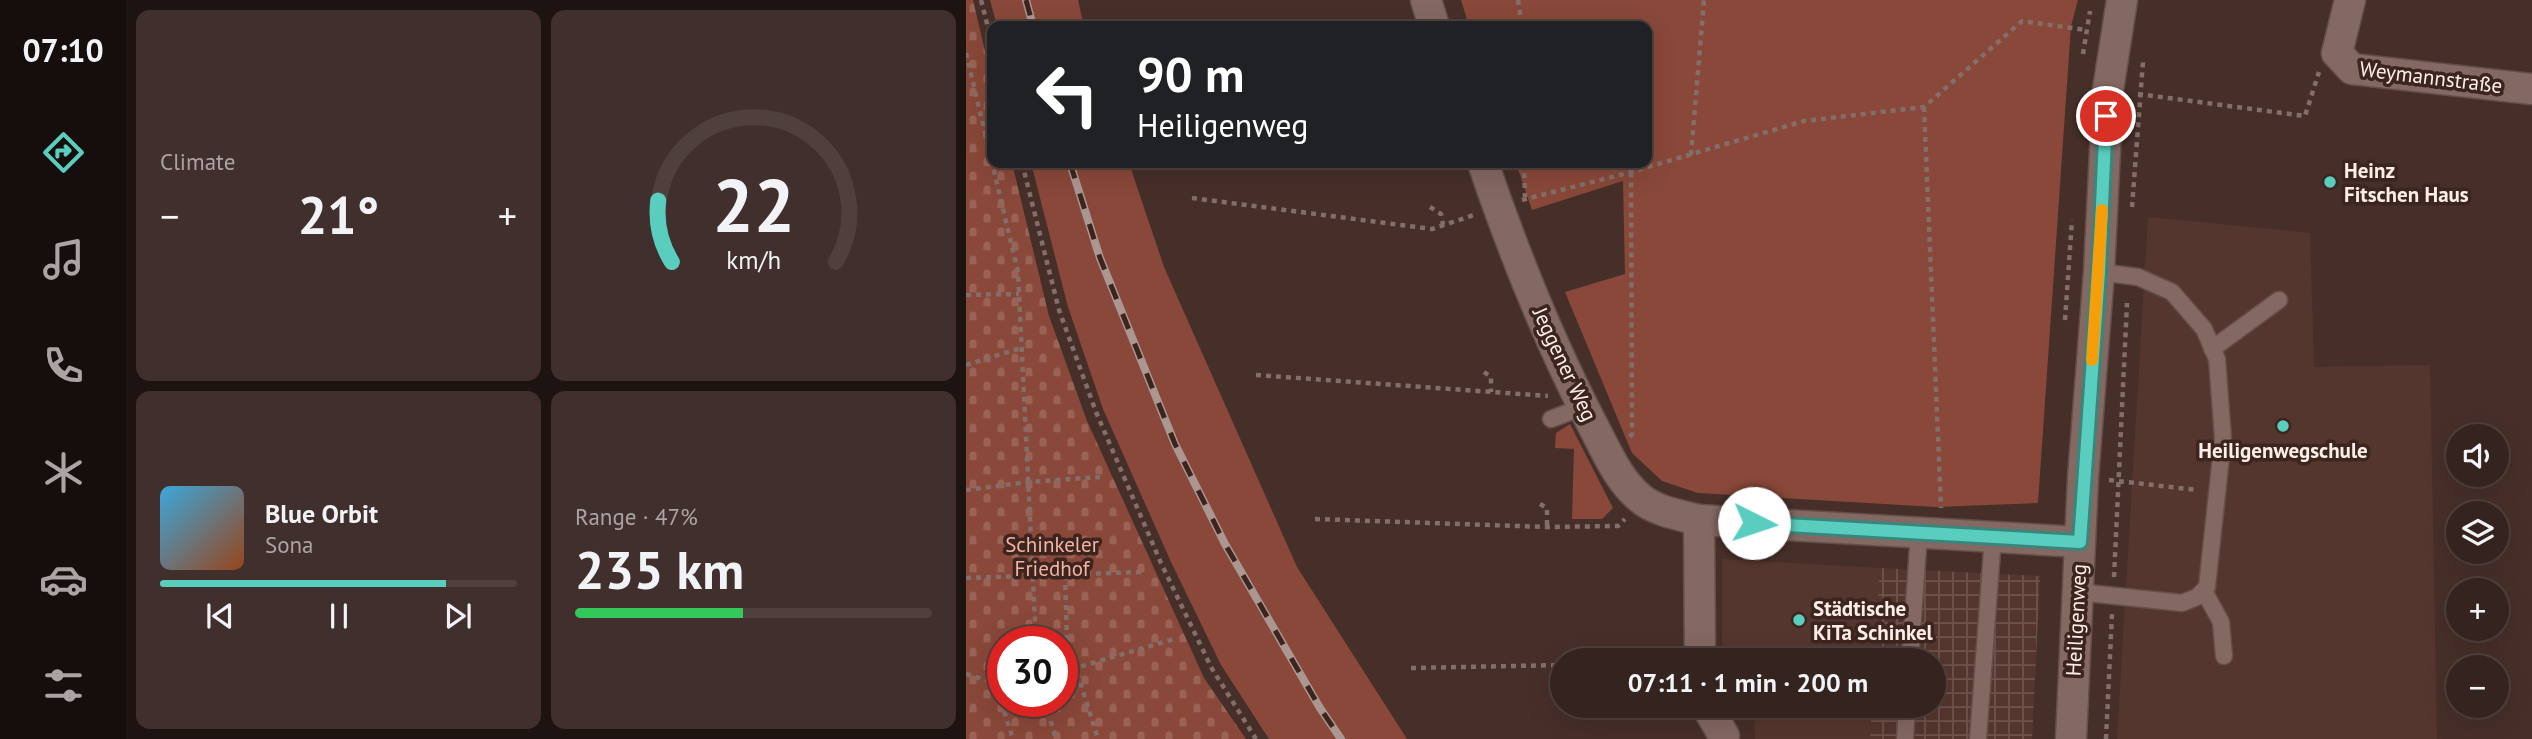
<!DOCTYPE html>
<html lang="en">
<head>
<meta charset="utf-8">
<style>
  body { margin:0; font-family:"PT Sans",sans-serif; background:#402f2c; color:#f1f3f6; height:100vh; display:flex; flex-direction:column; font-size:26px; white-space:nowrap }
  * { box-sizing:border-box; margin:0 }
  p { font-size:23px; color:#aaa4a4 }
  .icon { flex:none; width:38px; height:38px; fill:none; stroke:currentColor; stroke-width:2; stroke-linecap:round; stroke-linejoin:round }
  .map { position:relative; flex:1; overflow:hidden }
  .panel { display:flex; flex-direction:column; gap:10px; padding:10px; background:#1d1311; width:840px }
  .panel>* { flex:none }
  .top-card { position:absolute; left:21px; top:21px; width:665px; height:147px; border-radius:14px; box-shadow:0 7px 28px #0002,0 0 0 2px #4f403d; background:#202124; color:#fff; overflow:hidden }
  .tools { position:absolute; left:1480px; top:424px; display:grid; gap:14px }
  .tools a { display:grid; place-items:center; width:63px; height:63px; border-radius:50%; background:#35231f; box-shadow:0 7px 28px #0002,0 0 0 2px #4f403d; font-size:35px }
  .speed { position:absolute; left:21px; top:626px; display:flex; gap:14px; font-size:35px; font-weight:700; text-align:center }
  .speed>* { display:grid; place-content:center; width:91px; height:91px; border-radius:50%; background:#35231f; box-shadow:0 7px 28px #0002,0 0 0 2px #4f403d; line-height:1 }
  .speed .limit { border:10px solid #d22; background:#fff; color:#111 }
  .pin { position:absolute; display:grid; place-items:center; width:60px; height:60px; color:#fff; margin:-30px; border:4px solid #fff; border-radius:50%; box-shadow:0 2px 7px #0007 }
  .me { position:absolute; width:77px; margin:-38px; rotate:94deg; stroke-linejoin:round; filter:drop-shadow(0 0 5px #0008) }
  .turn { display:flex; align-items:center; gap:24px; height:147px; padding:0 35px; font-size:32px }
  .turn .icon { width:91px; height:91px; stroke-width:2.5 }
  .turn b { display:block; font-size:49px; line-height:60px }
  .big { font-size:52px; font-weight:600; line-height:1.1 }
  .panel .card { flex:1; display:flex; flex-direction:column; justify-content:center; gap:10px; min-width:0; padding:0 24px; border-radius:14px; background:#402f2c }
  .panel .dial { align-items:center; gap:0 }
  .dial svg { height:182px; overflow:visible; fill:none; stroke:#4f403d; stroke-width:7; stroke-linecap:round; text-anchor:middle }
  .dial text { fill:#f1f3f6; stroke:none }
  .song { display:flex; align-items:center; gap:21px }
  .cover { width:84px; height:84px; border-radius:10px; background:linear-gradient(135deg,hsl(200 70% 55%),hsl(20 70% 35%)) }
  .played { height:7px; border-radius:4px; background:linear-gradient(90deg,#59cebe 80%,#4f403d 80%) }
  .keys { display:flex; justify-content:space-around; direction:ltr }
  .heat { display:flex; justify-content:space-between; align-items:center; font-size:38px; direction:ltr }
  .charge { height:10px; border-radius:5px; background:linear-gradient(90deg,#34c759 47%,#4f403d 0) }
  .panel .tiles { flex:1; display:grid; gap:10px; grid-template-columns:repeat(2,1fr) }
  .trip { position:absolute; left:584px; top:648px; width:396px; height:70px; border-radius:35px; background:#35231f; box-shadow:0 7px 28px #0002,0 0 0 2px #4f403d; font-weight:600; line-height:70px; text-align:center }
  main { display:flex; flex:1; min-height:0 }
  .tab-bar { display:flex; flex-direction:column; width:126px; justify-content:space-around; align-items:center; background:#150e0c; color:#aaa4a4 }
  .tab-bar .icon { width:49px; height:49px }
  .tab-bar .on { color:#59cebe }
  .tab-bar b { font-size:32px; color:#f1f3f6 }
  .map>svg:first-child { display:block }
</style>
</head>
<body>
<main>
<nav class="tab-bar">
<b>07:10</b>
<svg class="icon on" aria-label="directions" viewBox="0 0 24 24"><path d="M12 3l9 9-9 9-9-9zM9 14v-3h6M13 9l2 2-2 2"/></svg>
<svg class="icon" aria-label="music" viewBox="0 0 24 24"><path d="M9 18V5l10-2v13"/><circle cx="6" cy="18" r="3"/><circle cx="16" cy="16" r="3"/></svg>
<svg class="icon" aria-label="phone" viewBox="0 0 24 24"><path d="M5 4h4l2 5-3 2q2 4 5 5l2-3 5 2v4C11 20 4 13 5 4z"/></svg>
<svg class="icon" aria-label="climate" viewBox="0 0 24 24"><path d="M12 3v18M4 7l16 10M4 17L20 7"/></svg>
<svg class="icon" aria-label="car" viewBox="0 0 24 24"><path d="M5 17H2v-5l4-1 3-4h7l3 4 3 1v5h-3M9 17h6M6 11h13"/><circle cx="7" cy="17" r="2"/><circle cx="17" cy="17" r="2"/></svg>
<svg class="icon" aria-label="filters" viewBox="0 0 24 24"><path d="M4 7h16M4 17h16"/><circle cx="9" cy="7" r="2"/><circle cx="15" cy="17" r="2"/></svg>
</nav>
<section class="panel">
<div class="tiles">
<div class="card"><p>Climate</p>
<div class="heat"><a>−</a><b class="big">21°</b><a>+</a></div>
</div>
<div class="card dial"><svg viewBox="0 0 100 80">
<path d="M14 69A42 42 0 1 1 86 69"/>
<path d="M14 69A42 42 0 0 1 8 42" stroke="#59cebe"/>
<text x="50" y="56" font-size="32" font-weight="700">22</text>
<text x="50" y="72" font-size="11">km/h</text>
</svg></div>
<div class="card">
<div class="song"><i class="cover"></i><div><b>Blue Orbit</b><p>Sona</p></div></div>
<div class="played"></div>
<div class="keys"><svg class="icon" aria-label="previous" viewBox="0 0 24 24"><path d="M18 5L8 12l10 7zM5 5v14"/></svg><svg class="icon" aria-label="pause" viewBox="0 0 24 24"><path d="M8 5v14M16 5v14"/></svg><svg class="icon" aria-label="next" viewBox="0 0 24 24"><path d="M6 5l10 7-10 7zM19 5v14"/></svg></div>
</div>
<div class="card"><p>Range · 47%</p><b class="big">235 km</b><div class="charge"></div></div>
</div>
</section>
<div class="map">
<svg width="1566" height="739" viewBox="0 0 1566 739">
  <defs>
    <pattern id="industrial-grid" width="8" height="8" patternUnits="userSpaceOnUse" patternTransform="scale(1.75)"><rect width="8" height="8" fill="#55362e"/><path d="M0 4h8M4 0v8" fill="none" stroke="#6e534c"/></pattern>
    <pattern id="cemetery-stones" width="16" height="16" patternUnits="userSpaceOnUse" patternTransform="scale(1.75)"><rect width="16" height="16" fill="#894839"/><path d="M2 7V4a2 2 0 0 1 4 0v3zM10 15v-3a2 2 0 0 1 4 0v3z" fill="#9b6356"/></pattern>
  </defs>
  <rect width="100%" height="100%" fill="#472f29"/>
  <path fill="#55362e" d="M1182,217L1344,233L1348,367L1464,365L1471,739H1151Z
    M756,559L914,568L908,660H756Z
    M788,705H906L904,739H789Z"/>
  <path fill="url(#industrial-grid)" d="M914,568L1074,576L1066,739H904L906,705H968V660H908Z"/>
  <path fill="#894839" d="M24,0H112L118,26H31Z
    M495,0H1112L1105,26L1072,503L969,507L732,493L696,481L666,453L599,292L659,274L657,181L566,210L550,163H681V26H503Z
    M65,163H163L198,267L331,567L441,739H303L255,665L205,562L137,409L102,307Z
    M604,424L647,508L636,519H606L608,449L589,448L590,433Z"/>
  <path fill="url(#cemetery-stones)" fill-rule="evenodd" d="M0,0H7L26,81V163H46L83,316L121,421L238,678L280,739H0ZM37,642H96V702H37Z"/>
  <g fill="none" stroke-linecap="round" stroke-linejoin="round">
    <g stroke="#634e49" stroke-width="19">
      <path id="lane" d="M1246,349L1313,300
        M585,419L617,407
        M1238,591L1255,622L1258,656
        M1112,592L1216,603L1231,597L1241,587L1257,438L1251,359L1238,329L1206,292L1172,277L1133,272
        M944,660L953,533
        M939,739L941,705
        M1012,739L1027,537"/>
    </g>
    <g stroke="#634e49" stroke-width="33">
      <path id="street" d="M460,0L468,26
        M1384,0L1371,53L1386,69L1566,89
        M517,163C547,251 582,339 625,422C639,448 651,479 674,498C689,511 713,515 733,520L1114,542
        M733,520L734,660
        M740,705L758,736
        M1105,739L1117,478L1133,272L1142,90L1156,0"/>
    </g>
    <path stroke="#846e69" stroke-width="4.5" stroke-dasharray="5 5" stroke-linecap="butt" d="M15,0L26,43
      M552,0L556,26
      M0,53L52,272L70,642
      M1117,54L1124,11
      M1172,94L1339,116L1353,72
      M958,107L975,508
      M725,155L738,0
      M56,163L93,310L130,412L195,563L245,667L290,739
      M558,163L559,197
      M226,198L466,229L508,215
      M556,200L665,172L838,121L958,107L1056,21L1120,30
      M464,207L475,214L477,225
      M1166,207L1177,62
      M0,295L53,294
      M1099,320L1106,220
      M0,365L55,348
      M518,372L525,377V392
      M290,375L582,396
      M664,437L666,434L665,172
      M1143,480L1231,490
      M0,490L62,482L134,477
      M574,504L581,508V527
      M349,519L581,527L652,526L659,519
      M99,575L101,640L132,739
      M1148,577L1161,303
      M0,578L175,572
      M445,668L597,665
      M96,672L208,639
      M0,674L29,683L37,682
      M29,683L47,739
      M79,702L90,739
      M1140,739L1146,614"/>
    <use href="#lane" stroke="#846862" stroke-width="16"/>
    <use href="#street" stroke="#846862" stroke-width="30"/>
    <g stroke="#ab9792" stroke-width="8">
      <path id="rail" d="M60,0L67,26
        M104,163L134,258L209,444L259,544L354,708L375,739"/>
    </g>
    <use href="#rail" stroke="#3c251f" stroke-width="5" stroke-dasharray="16" stroke-linecap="butt"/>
  </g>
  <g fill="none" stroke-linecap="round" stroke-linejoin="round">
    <g stroke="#3a867c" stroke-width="18">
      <path id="route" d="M788,523L1114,542L1133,272L1140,116"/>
    </g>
    <use href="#route" stroke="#59cebe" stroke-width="12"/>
    <path stroke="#f59e0b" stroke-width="12" d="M1126,360L1136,210"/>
  </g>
  <g fill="#59cebe" stroke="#3c251f" stroke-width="2.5">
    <circle cx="1364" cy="182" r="7"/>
    <circle cx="1317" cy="426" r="7"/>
    <circle cx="833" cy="620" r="7"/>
  </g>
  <g text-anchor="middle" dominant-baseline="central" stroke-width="7" stroke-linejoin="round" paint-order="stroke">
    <g font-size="21" fill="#feede9" stroke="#3c251f">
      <text transform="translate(1465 77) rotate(7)">Weymannstraße</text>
      <text transform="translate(599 364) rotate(65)">Jeggener Weg</text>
      <text transform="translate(1110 620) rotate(-87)">Heiligenweg</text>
    </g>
    <g font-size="21" font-weight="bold" fill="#feede9" stroke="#3c251f" text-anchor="start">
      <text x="1378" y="170">Heinz<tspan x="1378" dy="24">Fitschen Haus</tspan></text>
      <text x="1317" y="450" text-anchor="middle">Heiligenwegschule</text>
      <text x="847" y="608">Städtische<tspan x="847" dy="24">KiTa Schinkel</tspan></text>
    </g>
    <g font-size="21" fill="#f4b4a5" stroke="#3c251f">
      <text x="86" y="544">Schinkeler<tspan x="86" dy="24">Friedhof</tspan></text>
    </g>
  </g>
</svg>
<div class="tools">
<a><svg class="icon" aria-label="sound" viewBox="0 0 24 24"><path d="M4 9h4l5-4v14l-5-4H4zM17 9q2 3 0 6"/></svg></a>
<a><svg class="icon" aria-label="layers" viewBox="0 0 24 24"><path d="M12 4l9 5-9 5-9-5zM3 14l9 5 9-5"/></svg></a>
<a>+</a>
<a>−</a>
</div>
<div class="speed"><div class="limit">30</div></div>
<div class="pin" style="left:1140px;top:116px;background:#d93025"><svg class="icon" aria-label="arrive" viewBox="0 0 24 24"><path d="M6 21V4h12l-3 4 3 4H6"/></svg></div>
<svg class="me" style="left:788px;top:523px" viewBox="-20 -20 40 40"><circle r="19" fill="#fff"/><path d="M0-13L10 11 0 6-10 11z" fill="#59cebe"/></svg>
<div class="trip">07:11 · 1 min · 200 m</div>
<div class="top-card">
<div class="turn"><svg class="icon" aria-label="left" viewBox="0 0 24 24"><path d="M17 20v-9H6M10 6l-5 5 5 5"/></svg><div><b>90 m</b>Heiligenweg</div></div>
</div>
</div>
</main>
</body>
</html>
